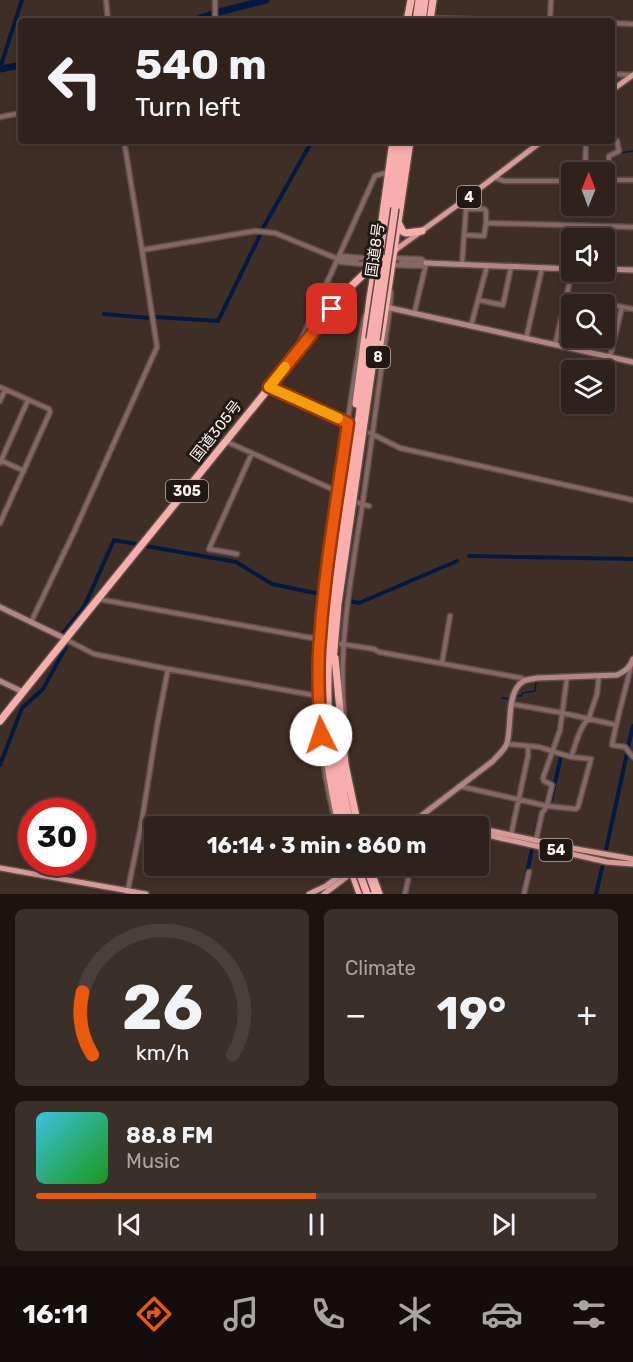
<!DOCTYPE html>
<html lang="en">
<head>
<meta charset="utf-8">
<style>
  body { margin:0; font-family:Rubik,"Noto Sans JP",sans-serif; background:#3b2f29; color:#f1f3f6; height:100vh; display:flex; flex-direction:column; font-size:22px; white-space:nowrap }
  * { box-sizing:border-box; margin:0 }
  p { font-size:20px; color:#a7a4a3 }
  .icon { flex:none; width:33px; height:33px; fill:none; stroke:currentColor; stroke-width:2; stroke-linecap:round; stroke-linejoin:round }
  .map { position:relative; height:894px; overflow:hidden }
  .panel { display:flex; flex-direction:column; gap:15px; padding:15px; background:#1a130f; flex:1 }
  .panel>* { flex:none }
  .top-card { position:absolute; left:18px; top:18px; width:597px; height:126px; border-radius:6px; box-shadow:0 3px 9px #0003,0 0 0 2px #4a3f3b; background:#2f221c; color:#f1f3f6; overflow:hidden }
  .needle { width:39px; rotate:1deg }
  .controls { position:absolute; left:561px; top:162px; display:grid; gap:12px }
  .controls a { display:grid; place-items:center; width:54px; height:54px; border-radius:6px; background:#2f221c; box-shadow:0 3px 9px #0003,0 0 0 2px #4a3f3b; font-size:30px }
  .speed { position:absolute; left:18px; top:798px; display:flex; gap:12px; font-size:30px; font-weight:700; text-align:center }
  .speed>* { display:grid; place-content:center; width:78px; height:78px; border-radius:50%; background:#2f221c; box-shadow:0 3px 9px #0003,0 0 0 2px #4a3f3b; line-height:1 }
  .speed .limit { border:9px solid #d22; background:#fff; color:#111 }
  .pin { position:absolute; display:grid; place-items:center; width:51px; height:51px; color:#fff; margin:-26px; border-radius:12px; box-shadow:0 3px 9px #0006 }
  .me { position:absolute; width:66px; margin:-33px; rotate:356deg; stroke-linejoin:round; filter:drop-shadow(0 0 4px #0008) }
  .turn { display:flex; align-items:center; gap:21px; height:126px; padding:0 18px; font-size:27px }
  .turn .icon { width:78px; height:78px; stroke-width:2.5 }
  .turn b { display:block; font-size:42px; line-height:51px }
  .big { font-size:45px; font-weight:700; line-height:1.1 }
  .panel .widget { flex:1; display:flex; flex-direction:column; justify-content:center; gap:9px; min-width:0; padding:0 21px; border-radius:9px; background:#3b2f29 }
  .panel .dial { align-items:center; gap:0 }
  .dial svg { height:156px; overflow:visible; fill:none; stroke:#4a3f3b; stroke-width:7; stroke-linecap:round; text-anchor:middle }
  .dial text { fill:#f1f3f6; stroke:none }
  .song { display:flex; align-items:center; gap:18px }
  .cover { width:72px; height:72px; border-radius:9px; background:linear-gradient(135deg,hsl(190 70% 55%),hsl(120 70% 35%)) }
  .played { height:6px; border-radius:3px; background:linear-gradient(90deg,#ea580c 50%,#4a3f3b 50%) }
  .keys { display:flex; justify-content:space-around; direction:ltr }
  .heat { display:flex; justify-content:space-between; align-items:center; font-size:33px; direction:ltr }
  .panel .tiles { flex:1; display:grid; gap:15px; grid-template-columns:1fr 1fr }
  .widget:last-child { grid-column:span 2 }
  .trip { position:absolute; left:144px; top:816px; width:345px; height:60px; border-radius:6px; background:#2f221c; box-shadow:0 3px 9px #0003,0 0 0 2px #4a3f3b; font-weight:700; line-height:60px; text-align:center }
  .menu { display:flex; height:96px; justify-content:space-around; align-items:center; background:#130e0b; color:#a7a4a3 }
  .menu .icon { width:42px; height:42px }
  .menu .selected { color:#ea580c }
  .menu b { font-size:27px; color:#f1f3f6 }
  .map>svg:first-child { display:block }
</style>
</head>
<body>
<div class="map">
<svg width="633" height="894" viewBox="0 0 633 894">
  <rect width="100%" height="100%" fill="#3f2e26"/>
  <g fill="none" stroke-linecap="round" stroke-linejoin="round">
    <path stroke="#011a44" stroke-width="1.5" d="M620,153L633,151
      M632,674H633
      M601,678L616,677
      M517,696H521L523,693L535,691L536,681L554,680
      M502,698L509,699"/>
    <path stroke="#011a44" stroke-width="4" d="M0,68L22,0
      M612,77H615
      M263,228L312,141
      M104,314L150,318
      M155,317L218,321L261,233
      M146,546L236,562L272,584L320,594
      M469,556L633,559
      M350,601L359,603L457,561
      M63,633L84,607L114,540L136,544
      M628,747L633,726
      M0,765L22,708L43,689L66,647
      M555,783L561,756
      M551,800L554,787
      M535,836L538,822
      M606,850L627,753
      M524,886L532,849
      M596,894L603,864"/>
    <path stroke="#011a44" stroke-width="7" d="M192,21L215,13L266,0
      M0,69L21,65"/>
    <path stroke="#5c4b44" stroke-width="4" stroke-dasharray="4 2" stroke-linecap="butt" d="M357,260L370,261"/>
    <g stroke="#5d4d46" stroke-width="7">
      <path id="street" d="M106,0L108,21
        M215,0V21
        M427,18L532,21
        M550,21L551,0
        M612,23L633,24
        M612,74L632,75
        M0,117L21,113
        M124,141L142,250L255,231L275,233L338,259L340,262L362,264L376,262
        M585,172L586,141
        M495,178L505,181H572
        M604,180H633
        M609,180V156L619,151L617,141H612
        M466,209H484L486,211V223
        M465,235L484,236L486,223L633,227
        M339,257L341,256L364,258L373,261
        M392,258L421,259L426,263
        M338,259L357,260
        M401,262L426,263
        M462,264L466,209L463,201
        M392,265L421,266L426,263
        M567,294L622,307L610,357
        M478,300L503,305L511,267
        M622,307L633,309
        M414,314L426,264
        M471,326L487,266
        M526,339L542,268
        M555,345L572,272
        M298,347L375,176L385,173
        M583,351L586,338
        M0,387L49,409L50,412L0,523
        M270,387L351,424
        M0,401L5,390
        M370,433L400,448L633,500
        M225,441L343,494
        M0,460L24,471
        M0,463L28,400
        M359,503L369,506
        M237,554L209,549L252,453
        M98,599L323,640
        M31,622L74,532L157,347L142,250
        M67,640L94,654L168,669L318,696
        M341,644L374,649L379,652L521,678L525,680
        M442,663L450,616
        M631,666C625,692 617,718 612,745L625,747L633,757
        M511,704L563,713L616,725
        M344,716C338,646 351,576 362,507C372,441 380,374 390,308L391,292
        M507,744L539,747L571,757
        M459,786L547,806L576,809L578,807L591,759L571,757C576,744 579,728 589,718L597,694L599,676
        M337,826C301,706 326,586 342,465C347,429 351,393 358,357C360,343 361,329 365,316
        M511,835L528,756V746
        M536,840L542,813L547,806L552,785L544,781L543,778L560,730L567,677
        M127,894L141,826L157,726L168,669
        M405,894L411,866
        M524,894L529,872"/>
    </g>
    <g stroke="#5d4d46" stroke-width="8">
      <path id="secondary" d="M426,263L572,269
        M604,269L633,270
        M390,308L633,362
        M0,607L66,639
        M0,681L23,692
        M419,826L421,816L493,761C498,755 505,750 507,743C512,726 506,690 524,681C528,679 533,679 538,678L617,675C625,671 630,668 633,659"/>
    </g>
    <g stroke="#5d4d46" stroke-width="8">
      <path id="primary" d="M612,90L633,75
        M394,251L463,201L542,141
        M424,826L450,824L470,826
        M478,828L571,848L633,859
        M478,833L607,862L633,864
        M0,868L146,894
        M309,894L326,886L352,866
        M324,894L353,872"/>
    </g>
    <g stroke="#5d4d46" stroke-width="10">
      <path id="highway" d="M407,21L411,0
        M416,21L419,0
        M422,21L425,0
        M430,21L433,0
        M395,208L404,141
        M399,224L403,232L406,233L422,231
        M382,258L398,141
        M378,358L410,141
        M356,404L370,298L379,242L393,141
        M335,658L345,764L358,826
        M333,661L338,604L376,340
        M324,692C323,738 329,782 340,826
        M334,717C337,754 342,791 351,826
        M0,721C89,609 179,499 269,388C307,340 342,284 394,251
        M346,826C339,798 333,769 330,740C326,696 328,651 332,607L370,339
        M350,866L360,894
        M363,866L373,894
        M369,866L379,894"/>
    </g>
    <use href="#street" stroke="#856766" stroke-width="4"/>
    <use href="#secondary" stroke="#b38483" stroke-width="5"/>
    <use href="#primary" stroke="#d79a99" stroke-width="5"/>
    <use href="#highway" stroke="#f7aead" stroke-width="7"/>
    <g stroke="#5d4d46" stroke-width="10" stroke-linecap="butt">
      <path id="highway-bridge" d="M370,339L382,258
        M376,340L395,208
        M357,866L367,894"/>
    </g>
    <use href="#highway-bridge" stroke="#f7aead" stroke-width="7"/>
  </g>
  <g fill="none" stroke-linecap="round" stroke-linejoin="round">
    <g stroke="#983908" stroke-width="15">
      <path id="route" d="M321,735C319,703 317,670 320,638C325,566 338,494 348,423L269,387L332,309"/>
    </g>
    <use href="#route" stroke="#ea580c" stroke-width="10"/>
    <path stroke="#f59e0b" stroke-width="10" d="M285,367L269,387L338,418"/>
  </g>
  <g text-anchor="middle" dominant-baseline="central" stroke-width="6" stroke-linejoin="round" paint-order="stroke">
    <g fill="#201815" stroke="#bbb0ac" stroke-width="1.5">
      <rect x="457" y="186" width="24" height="22" rx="4.5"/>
      <rect x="366" y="346" width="24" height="22" rx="4.5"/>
      <rect x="166" y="480" width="42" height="22" rx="4.5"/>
      <rect x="539.5" y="839" width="33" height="22" rx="4.5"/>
    </g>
    <g font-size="14" font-weight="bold" fill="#fdf1ec">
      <text x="469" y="197">4</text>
      <text x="378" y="357">8</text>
      <text x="187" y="491">305</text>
      <text x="556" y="850">54</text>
    </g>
    <g font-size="15" fill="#fdf1ec" stroke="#201815">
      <text transform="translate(375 250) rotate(-82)">国道8号</text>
      <text transform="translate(216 431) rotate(-52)">国道305号</text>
    </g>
  </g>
</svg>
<div class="controls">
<a><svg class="needle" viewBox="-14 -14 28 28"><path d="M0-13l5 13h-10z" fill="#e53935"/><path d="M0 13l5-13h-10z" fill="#a7a4a3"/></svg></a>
<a><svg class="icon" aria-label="sound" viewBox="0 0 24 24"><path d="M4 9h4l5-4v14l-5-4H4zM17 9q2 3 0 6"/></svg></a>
<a><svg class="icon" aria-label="search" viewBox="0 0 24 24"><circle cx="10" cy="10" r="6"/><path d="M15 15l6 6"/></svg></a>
<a><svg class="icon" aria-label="layers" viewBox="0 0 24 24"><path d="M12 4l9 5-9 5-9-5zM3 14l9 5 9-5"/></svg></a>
</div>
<div class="speed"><div class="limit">30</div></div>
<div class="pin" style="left:332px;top:309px;background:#d93025"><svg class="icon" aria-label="arrive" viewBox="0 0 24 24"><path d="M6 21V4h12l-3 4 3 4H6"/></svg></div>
<svg class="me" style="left:321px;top:735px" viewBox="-20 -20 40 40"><circle r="19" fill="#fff"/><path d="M0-13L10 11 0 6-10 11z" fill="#ea580c"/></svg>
<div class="trip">16:14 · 3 min · 860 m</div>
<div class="top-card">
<div class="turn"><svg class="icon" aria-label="left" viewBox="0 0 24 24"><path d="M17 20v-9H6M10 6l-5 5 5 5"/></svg><div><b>540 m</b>Turn left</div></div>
</div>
</div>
<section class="panel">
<div class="tiles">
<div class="widget dial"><svg viewBox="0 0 100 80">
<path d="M14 69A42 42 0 1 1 86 69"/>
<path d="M14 69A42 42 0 0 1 9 37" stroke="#ea580c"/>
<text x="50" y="56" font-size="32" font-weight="700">26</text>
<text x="50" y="72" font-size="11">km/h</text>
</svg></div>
<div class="widget"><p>Climate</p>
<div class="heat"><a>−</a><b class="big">19°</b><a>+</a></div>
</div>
<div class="widget">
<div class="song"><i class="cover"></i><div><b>88.8 FM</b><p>Music</p></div></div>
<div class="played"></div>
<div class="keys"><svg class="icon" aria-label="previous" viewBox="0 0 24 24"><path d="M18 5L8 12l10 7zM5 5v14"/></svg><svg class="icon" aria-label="pause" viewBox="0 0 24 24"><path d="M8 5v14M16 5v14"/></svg><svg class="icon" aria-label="next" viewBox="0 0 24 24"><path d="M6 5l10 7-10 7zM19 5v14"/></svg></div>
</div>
</div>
</section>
<nav class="menu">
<b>16:11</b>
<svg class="icon selected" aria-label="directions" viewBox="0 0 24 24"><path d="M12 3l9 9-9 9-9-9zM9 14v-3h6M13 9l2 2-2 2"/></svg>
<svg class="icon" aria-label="music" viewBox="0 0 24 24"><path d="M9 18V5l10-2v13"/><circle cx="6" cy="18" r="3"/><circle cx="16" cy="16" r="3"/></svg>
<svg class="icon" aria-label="phone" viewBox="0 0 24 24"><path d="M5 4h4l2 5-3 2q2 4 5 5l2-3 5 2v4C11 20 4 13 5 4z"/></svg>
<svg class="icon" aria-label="climate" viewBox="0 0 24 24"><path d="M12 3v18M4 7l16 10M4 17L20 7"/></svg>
<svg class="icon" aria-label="car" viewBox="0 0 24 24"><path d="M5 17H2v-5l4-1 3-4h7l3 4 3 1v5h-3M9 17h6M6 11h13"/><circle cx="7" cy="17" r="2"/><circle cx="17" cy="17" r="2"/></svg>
<svg class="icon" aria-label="filters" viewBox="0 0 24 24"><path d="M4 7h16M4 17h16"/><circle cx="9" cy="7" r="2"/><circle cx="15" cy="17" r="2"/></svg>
</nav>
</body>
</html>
